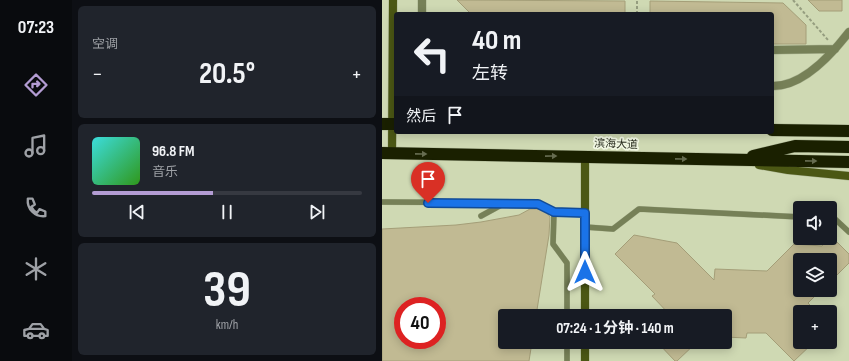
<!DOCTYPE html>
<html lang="zh">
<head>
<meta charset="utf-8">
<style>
  body { margin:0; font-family:"Sofia Sans Condensed","Noto Sans SC",sans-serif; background:#20242c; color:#f1f3f6; height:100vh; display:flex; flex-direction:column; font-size:15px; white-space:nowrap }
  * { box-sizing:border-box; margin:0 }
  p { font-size:13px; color:#9ea1a6 }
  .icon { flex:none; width:22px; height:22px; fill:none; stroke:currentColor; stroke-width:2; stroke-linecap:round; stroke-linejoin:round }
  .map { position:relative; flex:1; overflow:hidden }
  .drawer { display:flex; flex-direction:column; gap:6px; padding:6px; background:#0d0f14; width:310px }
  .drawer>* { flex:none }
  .banner { position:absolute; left:12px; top:12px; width:380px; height:122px; border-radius:4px; box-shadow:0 2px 10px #0003; background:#171b24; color:#f1f3f6; overflow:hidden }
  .fabs { position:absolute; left:411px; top:201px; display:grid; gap:8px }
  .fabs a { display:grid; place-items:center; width:44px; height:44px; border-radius:4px; background:#171b24; box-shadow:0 2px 10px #0003; font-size:20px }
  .speed { position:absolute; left:12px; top:297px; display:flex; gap:8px; font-size:20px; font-weight:700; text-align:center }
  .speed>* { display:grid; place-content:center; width:52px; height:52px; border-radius:50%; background:#171b24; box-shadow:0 2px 10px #0003; line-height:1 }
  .speed .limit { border:6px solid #d22; background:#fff; color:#111 }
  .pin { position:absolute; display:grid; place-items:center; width:34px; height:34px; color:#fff; margin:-41px -17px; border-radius:50% 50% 50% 0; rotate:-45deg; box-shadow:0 0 4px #0007 }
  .pin .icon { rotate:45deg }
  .me { position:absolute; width:44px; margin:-22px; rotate:0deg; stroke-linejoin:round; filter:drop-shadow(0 0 3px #0008) }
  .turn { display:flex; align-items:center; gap:14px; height:84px; padding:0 12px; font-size:18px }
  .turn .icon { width:52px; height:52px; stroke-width:2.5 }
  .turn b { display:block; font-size:28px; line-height:34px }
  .then { display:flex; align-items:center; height:38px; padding:0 12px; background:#0003; gap:8px; font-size:15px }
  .big { font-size:30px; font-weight:700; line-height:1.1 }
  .drawer .tile { flex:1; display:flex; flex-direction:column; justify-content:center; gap:6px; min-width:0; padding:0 14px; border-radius:6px; background:#20242c }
  .drawer .dial { align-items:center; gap:0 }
  .dial b { font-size:52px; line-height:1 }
  .song { display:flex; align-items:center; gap:12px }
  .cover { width:48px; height:48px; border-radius:6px; background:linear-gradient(135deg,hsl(180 70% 55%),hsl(110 70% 35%)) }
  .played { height:4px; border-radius:2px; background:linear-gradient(90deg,#b39cd3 45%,#363941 45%) }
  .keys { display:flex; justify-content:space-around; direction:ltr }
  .heat { display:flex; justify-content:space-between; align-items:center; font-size:22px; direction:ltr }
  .trip { position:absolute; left:116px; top:309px; width:234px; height:40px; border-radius:4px; background:#171b24; box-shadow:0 2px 10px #0003; font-weight:700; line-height:40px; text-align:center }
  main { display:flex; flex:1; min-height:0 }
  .tabs { display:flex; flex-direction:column; width:72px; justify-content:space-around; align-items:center; background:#090b0e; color:#9ea1a6 }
  .tabs .icon { width:28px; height:28px }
  .tabs .current { color:#b39cd3 }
  .tabs b { font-size:18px; color:#f1f3f6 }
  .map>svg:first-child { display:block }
</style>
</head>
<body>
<main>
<nav class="tabs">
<b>07:23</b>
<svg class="icon current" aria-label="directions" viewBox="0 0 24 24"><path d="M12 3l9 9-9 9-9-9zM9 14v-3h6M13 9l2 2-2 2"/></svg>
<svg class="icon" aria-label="music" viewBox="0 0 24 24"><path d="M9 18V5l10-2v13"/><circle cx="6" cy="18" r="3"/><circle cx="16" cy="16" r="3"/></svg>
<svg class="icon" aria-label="phone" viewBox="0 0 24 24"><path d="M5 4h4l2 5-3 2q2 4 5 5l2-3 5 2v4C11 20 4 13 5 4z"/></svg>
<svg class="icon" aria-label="climate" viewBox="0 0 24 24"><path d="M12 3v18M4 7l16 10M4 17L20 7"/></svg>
<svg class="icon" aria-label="car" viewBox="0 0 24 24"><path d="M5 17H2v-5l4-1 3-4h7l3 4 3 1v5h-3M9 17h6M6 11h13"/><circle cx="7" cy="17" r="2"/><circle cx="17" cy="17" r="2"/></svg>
</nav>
<section class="drawer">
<div class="tile"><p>空调</p>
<div class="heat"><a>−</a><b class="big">20.5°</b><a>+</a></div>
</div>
<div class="tile">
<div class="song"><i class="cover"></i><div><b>96.8 FM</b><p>音乐</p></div></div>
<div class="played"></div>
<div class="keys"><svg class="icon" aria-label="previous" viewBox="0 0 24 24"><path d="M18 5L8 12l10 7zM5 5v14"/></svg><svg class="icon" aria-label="pause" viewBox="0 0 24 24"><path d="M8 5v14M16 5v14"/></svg><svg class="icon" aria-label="next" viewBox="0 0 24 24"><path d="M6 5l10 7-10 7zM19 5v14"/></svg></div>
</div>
<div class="tile dial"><b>39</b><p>km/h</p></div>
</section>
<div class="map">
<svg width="467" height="361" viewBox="0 0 467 361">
  <rect width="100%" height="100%" fill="#cfd9b3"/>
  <path fill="#c1ba93" stroke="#a49e78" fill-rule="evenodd" d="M75,0L243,1V14H89Z
    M426,0H460V11H437Z
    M268,1L401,3L424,25V44H390V14H268Z
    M148,209H157L164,212L168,217L167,235L154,316H123V342H150L147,361H0V229L74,225L99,222L137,215ZM21,306H55V340H21Z
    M252,235L295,243L332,280L333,269L385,271L412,244L440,246L449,236L467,254V263L448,282V260H418V290H439L426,303L430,307L425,312H418V342H432L412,361L384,333H365L364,338L343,337V315L289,316L270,296L273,294L233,254Z
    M275,342H315L295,361H293Z"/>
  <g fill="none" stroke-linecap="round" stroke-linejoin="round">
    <g stroke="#acb594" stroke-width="6">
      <path id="lane" d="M0,202L156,203L172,212L203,213
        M172,212L171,244L185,263V316
        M99,216L121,204
        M448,218L453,219L467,232
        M203,227L231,229L257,209L418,217
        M185,361V342"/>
    </g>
    <g stroke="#acb594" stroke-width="9">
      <path id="street" d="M40,0V14
        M390,50L453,49
        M390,86C421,87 450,54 467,32"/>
    </g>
    <g stroke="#acb594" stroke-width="9">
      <path id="secondary" d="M10,154L11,0
        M377,165L406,170L467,176
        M203,316V156
        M203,361V342"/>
    </g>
    <g stroke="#acb594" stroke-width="13">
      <path id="highway" d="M0,124H14
        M390,130L467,131
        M0,153L467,162
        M371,156L413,146L467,147"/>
    </g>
    <path stroke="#959d7f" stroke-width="2" stroke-dasharray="3 2" stroke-linecap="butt" d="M411,0L446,40
      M255,14V0"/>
    <use href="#lane" stroke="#768057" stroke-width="5.5"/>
    <use href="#street" stroke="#768057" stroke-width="8"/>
    <use href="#secondary" stroke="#4b5714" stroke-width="8"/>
    <use href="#highway" stroke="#1a2000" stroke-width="12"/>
  </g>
  <defs><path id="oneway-solid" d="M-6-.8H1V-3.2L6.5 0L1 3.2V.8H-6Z"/></defs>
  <g fill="#666c50">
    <use href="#oneway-solid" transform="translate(39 154) rotate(1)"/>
    <use href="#oneway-solid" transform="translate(169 156) rotate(-1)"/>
    <use href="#oneway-solid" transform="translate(299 159) rotate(1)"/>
    <use href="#oneway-solid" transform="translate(429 161) rotate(1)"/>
  </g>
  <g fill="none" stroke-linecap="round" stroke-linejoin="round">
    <g stroke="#114b97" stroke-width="10">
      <path id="route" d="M46,203L156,204L172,212L203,213V272"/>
    </g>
    <use href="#route" stroke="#1a73e8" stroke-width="7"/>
  </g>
  <g text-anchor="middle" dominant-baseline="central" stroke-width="3.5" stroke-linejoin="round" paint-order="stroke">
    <g font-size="11" fill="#303425" stroke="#f2f8e4">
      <text transform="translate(234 144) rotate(2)">滨海大道</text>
    </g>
  </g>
</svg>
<div class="fabs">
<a><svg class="icon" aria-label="sound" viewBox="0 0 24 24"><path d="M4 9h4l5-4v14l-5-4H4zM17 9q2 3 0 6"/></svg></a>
<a><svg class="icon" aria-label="layers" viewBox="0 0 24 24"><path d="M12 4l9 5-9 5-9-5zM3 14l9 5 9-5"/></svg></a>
<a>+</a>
</div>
<div class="speed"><div class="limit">40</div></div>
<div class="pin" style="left:46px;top:203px;background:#d93025"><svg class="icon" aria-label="arrive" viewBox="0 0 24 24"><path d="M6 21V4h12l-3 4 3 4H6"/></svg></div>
<svg class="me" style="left:203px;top:272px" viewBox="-20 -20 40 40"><path d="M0-17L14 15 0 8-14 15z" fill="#1a73e8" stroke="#fff" stroke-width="4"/></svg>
<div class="trip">07:24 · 1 分钟 · 140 m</div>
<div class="banner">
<div class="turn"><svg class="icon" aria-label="left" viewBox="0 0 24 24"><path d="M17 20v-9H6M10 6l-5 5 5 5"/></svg><div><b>40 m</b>左转</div></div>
<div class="then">然后<svg class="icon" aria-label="arrive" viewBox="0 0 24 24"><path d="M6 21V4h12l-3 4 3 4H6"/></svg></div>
</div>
</div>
</main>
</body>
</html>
